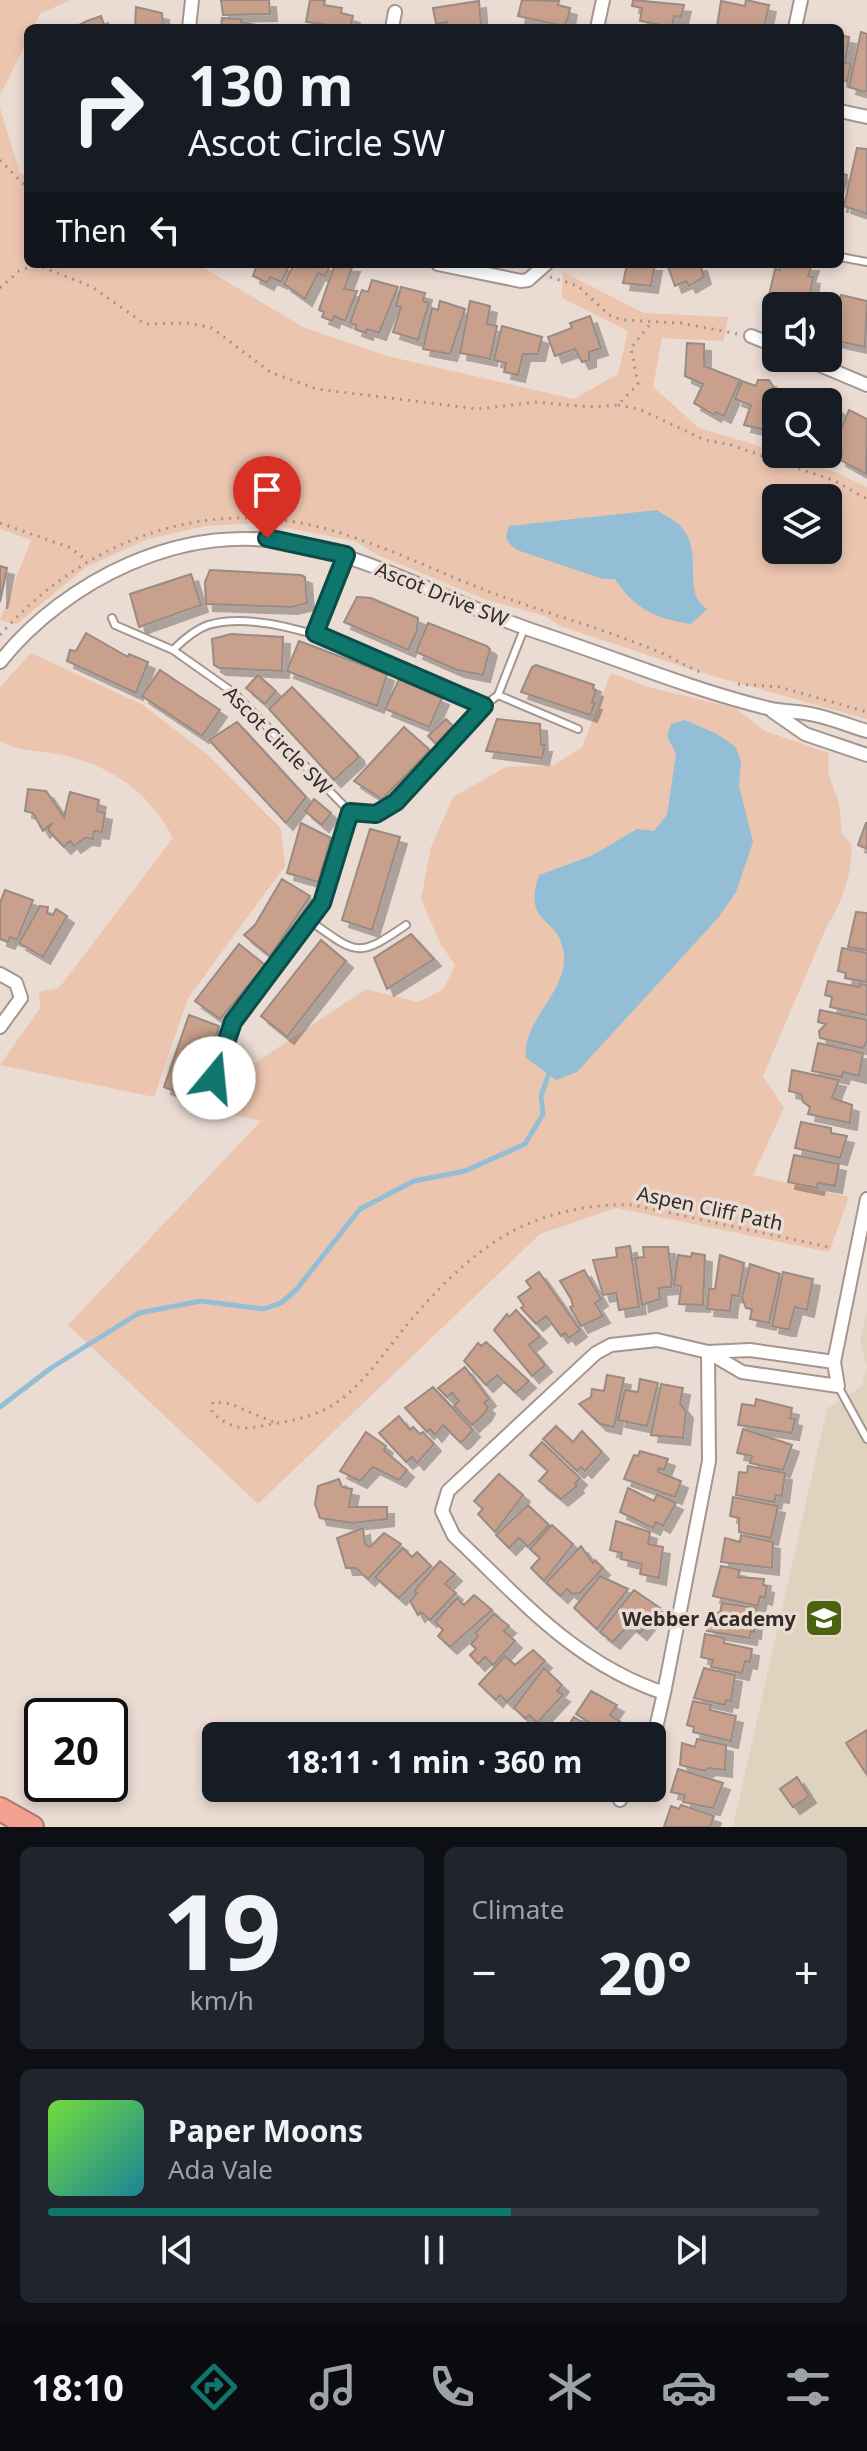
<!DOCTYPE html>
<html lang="en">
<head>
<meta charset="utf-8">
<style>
  body { margin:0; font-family:"Noto Sans",sans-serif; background:#20242c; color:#f1f3f6; height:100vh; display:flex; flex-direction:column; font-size:30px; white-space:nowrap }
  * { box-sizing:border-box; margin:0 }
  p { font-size:26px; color:#9ea1a6 }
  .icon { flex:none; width:44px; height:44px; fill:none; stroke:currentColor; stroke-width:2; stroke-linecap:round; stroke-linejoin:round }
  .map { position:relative; height:1827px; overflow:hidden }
  .drawer { display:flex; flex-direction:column; gap:20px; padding:20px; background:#0d0f14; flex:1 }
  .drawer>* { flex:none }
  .top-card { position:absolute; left:24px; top:24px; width:820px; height:244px; border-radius:12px; box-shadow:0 4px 12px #0003; background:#171b24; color:#f1f3f6; overflow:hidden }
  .tools { position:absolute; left:762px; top:292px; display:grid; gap:16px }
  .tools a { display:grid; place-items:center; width:80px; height:80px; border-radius:12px; background:#171b24; box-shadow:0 4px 12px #0003; font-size:40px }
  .speed { position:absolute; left:24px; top:1698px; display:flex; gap:16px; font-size:40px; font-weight:700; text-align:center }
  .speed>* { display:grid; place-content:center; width:104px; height:104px; border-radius:50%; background:#171b24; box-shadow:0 4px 12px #0003; line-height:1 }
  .speed .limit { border:4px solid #111; border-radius:12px; background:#fff; color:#111 }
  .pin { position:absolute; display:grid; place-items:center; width:68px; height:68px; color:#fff; margin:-82px -34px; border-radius:50% 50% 50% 0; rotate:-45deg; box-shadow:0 0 8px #0007 }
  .pin .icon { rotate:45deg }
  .me { position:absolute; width:88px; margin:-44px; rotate:17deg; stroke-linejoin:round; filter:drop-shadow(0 0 6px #0008) }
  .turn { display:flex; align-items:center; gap:28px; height:168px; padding:0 32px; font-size:36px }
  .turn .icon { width:104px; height:104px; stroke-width:2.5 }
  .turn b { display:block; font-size:56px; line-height:68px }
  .then { display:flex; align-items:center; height:76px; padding:0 32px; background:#0003; gap:16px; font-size:30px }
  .big { font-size:60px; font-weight:700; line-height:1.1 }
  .drawer .widget { flex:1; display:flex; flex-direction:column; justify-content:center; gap:12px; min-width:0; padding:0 28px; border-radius:12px; background:#20242c }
  .drawer .dial { align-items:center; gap:0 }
  .dial b { font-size:104px; line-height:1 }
  .song { display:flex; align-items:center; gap:24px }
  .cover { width:96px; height:96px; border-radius:12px; background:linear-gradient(135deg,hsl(100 70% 55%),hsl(190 70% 35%)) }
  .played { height:8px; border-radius:4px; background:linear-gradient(90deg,#0f766e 60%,#363941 60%) }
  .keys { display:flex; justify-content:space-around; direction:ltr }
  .heat { display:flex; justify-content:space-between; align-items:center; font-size:44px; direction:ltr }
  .drawer .tiles { flex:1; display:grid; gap:20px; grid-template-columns:1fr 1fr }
  .widget:last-child { grid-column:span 2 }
  .trip { position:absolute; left:202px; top:1722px; width:464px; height:80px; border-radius:12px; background:#171b24; box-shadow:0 4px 12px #0003; font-weight:700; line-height:80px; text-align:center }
  .tab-bar { display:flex; height:128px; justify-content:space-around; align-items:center; background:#090b0e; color:#9ea1a6 }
  .tab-bar .icon { width:56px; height:56px }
  .tab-bar .on { color:#0f766e }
  .tab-bar b { font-size:36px; color:#f1f3f6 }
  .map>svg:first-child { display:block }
</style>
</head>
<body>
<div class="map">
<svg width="867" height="1827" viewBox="0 0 867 1827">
  <defs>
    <filter id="shadow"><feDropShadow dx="7" dy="7" stdDeviation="0" flood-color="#0004"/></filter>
  </defs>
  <rect width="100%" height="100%" fill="#eadbd3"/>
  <path fill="#dfd3bf" d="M867,1311V1827H733L827,1409L862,1386L867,1367L860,1340Z"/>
  <path fill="#ecc5af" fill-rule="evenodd" d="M0,0H70L40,14L33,28H28V39L0,95Z
    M0,108L20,173L28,177V264H197L303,327L387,356L574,399L618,374L628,331L562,298L563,272L644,313L728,317L724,341L662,338L653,387L699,428L776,451V454L833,471L867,487V719L699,672L560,626L545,616L484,599L380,556L354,541L263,523L205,526L148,539L86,567L17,624L0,620L31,540L0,529ZM776,498H828V550H776Z
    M31,653L143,705L209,756L281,829L285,866L188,998L154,1097L0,1065L40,1008L39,992L59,988L173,838C150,794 115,768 67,756C44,750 21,753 0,741V687Z
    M611,673L648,687L735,708L765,731L829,753L828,773L839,803L842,834L851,843C854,872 841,904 826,928L763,1076L784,1108L753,1175L849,1197L829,1252L616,1208L540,1234L258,1504L68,1325L261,1121L192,1105L366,989L418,1002L443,990L455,965L440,943L421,899L431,847L453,797L506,767L554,765L582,747Z"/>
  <path fill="#93bed5" d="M657,510C665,516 678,521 683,529C704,556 681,592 707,609L691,624C657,619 634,609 615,579H603L517,550C506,542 504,538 509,526Z
    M685,720L717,734L736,747L741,762L739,786L753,842L736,892L718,918L577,1072L556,1080L526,1058C522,1020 566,994 564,956C562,916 521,927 539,875L591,856L637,829L654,831L667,815L676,754L667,736L671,724Z"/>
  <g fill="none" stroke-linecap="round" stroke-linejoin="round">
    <path stroke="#93bed5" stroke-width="5" d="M0,1407L51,1368L139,1313L201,1301L264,1309L281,1303L296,1290L360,1209L414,1181L465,1171L525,1144L543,1114L541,1096L549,1073"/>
  </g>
  <path fill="#c8a08b" stroke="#998b84" stroke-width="2" filter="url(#shadow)" d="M221,0H269L270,14L223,15Z
    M310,0H325L324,5L342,8L341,13L353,16L350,28L306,22Z
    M522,0L559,1L558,5L570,8L568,18L564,26L518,16Z
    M633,0L684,5L681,17L674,16L672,27L640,21L642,8L632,6Z
    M746,0L769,5L764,28L717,26L721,1L745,6Z
    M479,1L481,25L448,28L447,22L436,24L433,8Z
    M136,7L162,13L163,28H135Z
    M101,16L105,28H73L87,21Z
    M222,18L241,19V22L270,28H221Z
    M861,32L867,34V91L864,92L849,87Z
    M840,35L849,37L845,63L851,64L847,81L840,80Z
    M857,148L867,149V214L844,206Z
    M840,173L847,175L841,205H840Z
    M257,264H290L281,282L270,277L267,283L253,276Z
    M294,264H331L325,276L318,273L305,299L284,284Z
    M335,264L353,265L344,289L357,291L345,321L334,316L332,321L322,317L324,312L319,310Z
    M627,264H655L651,286L623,283Z
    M667,264H700L704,277L689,286L686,281L675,286Z
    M781,264H812L808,276L813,277L808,306L768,300L775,269L780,270Z
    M372,280L398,287L379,333L367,329L366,333L355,329L356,325L350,323L362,290L368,292Z
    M401,287L425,293L423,301L429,303L418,340L393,332L401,307L396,306Z
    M841,295L867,301L865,347L828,339L833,308L837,309Z
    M440,301L465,309L450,354L423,349L432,308L438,310Z
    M470,301L490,306L487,324L497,326L490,359L460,353Z
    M590,316L601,348L589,352V360L582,362L575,349L555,356L548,337L572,328L570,323Z
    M502,326L542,337L538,354H523L518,375L504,372L506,363L494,360Z
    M687,343L704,344V366L740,380L724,416L716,412L714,415L694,403L703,384L685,376Z
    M758,380H769L775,389L784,392L780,402H776V428L770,431L744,425L751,405L735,399L742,381L756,386Z
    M828,402L839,409L831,428L828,427Z
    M849,410L867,419L866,474L839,459L842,450L834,446Z
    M0,566L7,568L0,602Z
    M210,570L301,575L305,577L307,603L291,607L206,604L205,582Z
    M191,574L201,605L139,627L130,594Z
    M357,597L371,598L418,618L417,631L408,650L344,622Z
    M428,623L487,646L490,649L483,675L457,670L416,652Z
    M86,633L128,657L129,654L148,662L136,693L67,661L70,650L76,651Z
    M231,634L283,637L282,671L219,668L214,665L212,639Z
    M299,641L387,674L377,706L287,671Z
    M536,665L594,685L593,689L596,690L592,702L595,703L590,715L521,692L532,667Z
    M160,670L220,710L202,736L142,696Z
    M258,675L276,691L265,704L246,688Z
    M399,679L442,698L429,727L385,709Z
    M292,687L357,754L358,758L334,780L269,709Z
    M446,719L453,726L436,744L428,736Z
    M497,719L540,724L541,745H545L542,758L486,751Z
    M237,722L306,797L286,823L209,740Z
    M404,727L430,750L382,799L354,781Z
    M28,789L46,791L64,817L70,792L99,800L97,811L105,813L102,832L94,831L93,839L85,838L74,846L70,841L64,847L48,830L52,823L43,831L33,813L25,811Z
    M314,799L331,813L322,825L305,811Z
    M301,823L331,838L318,882L287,873Z
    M866,823H867V849L858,845Z
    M370,829L400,837L372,930L342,920Z
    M282,879L310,896L270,956L244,935L255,925Z
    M5,890L33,900L17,940L10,937L8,942L0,939V903Z
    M40,906L48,907L47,913L53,915L56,909L67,916L43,957L19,943Z
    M856,912L867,913V950L848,947Z
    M411,934L434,959L387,989L374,958Z
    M321,940L346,961L287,1037L261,1016Z
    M239,944L265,965L220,1019L195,1001Z
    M842,948L867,953V982L845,978L846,973L838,971Z
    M828,981L859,987L860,984L867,985V1015L830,1007L832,997L825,995Z
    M820,1010L867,1020V1041L863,1048L820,1038L819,1031L826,1024L818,1022Z
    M189,1015L219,1026L198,1091L177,1088L174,1091L164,1087Z
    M818,1043L863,1053L859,1076L843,1072L842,1077L812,1071Z
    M792,1070L839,1080L832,1098L852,1105L850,1123L808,1114L810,1107L803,1102L801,1094L789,1091Z
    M801,1122L831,1128V1133L847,1136L840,1158L795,1148Z
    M794,1155L839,1164L835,1186L818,1183L817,1188L788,1182Z
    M630,1246L639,1307L619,1310L616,1293L603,1295L593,1260L617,1257L616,1248Z
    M643,1247H668L672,1279L671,1287L659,1288L660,1299L642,1305L635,1258L644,1257Z
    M692,1253L705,1255L703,1305L679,1304L681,1286L674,1285L678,1255L691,1257Z
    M720,1255L744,1263L739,1296L732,1295L730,1311L707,1309L709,1289H715Z
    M750,1264L780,1274L769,1323L750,1319L752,1309L746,1308L742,1298Z
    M584,1270L601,1299L595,1303L603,1316L581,1326L570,1307L573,1306L571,1299L560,1281Z
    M539,1272L580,1330L569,1338L565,1333L561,1336L546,1316L536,1324L521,1308L524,1306L518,1297L531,1288L526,1281Z
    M783,1272L813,1279L807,1310L795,1307L789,1329H785L772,1326Z
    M516,1310L540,1336L529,1345L545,1365L532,1376L494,1330L507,1314L509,1317Z
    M486,1342L529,1381L516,1393L497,1375L486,1385L464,1361L478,1343L481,1346Z
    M465,1367L489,1399L484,1403L488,1407L484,1414L472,1425L454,1406L459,1401L452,1393L447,1397L438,1388Z
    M607,1375L624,1378L614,1427L600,1424L579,1404L591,1397L592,1389L604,1391Z
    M640,1379L658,1383L647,1426L618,1420L625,1390L638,1392Z
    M661,1384L683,1388L680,1404L686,1411L683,1438L651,1435Z
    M433,1387L473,1430L463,1441L460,1442L443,1425L435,1435L430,1429L427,1432L405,1408Z
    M756,1399L792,1408L790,1418L795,1419L792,1433L738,1425L742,1404L755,1406Z
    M399,1416L410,1430L413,1427L420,1434L423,1432L434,1444L417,1463L412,1457L406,1462L379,1433Z
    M556,1426L573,1442L582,1431L602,1452L585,1471L581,1467L577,1471L543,1439Z
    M743,1429L792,1445L783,1470L750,1463L752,1456L737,1453Z
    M366,1432L386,1446L384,1450L407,1470L399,1480L373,1467L360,1481L340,1471Z
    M542,1442L580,1478L575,1484L577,1486L561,1499L539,1481L548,1471L530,1455Z
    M640,1451L668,1459L664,1470L659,1468L658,1472L681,1481L675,1497L624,1479L634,1455L638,1456Z
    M748,1466L785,1473L782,1496L776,1495L774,1502L736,1495L739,1472L747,1473Z
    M499,1474L523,1495L495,1532L478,1514L483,1509L474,1501Z
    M339,1479L342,1487L352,1489L349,1507H387V1519L352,1523L320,1518L315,1504L318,1486Z
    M628,1488L654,1501L657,1494L676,1503L663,1526L656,1522L653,1528L620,1512Z
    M733,1497L778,1506L771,1538L739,1532V1518L730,1516Z
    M528,1505L549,1525L528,1547L519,1538L509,1548L496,1535Z
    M616,1521L650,1532L648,1544L663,1547L659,1578L640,1574L642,1564L621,1559L622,1553L610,1550Z
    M552,1525L573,1544L544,1581L531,1568L540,1558L530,1549Z
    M363,1528L365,1544L370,1547L384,1533L401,1544L368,1579L356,1568H346L337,1538Z
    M741,1535L773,1542L772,1568L721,1562L725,1538L740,1542Z
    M581,1546L593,1563L595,1560L603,1568L580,1593L572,1594L567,1589L561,1596L546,1583Z
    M403,1548L412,1557L417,1552L431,1566L399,1598L375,1577Z
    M440,1561L455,1574L445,1584L456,1593L430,1620L421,1612L418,1615L410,1601L417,1593L414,1591Z
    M721,1566L740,1570L738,1577L764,1579L763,1585L767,1586L765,1598L760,1596L758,1606L713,1596Z
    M600,1576L628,1589L597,1629L574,1608Z
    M634,1590L660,1608L640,1633L629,1624L613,1642L600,1632Z
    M474,1595L492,1610L450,1647L438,1636L443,1630L435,1622L457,1598L464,1605Z
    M722,1603L756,1608L754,1632L751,1631L750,1638L707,1631L711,1612L720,1613Z
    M494,1614L509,1626L504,1631L515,1641L493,1665L485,1657L478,1664L470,1655L476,1649L471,1644L478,1636L475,1633Z
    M705,1634L725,1638L724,1643L752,1649L750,1662L745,1661L742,1673L711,1667L713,1660L701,1657Z
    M533,1650L545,1661L507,1702L500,1695L496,1700L479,1684L505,1656L515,1665Z
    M544,1668L562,1685L557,1691L563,1695L537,1723L529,1715L526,1719L514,1708Z
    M704,1668L735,1675L731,1701L726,1700L725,1705L694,1698Z
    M591,1691L617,1705L610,1715L630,1728L626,1736H610L576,1714Z
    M693,1701L711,1705L710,1710L736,1716L731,1741L693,1732L694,1727L687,1725Z
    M574,1717L604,1736H562Z
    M867,1730V1775L846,1743Z
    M697,1739L726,1745L725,1770L708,1768L705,1771L680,1765L682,1743L695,1747Z
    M678,1769L723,1783L713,1808L683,1802L685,1795L671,1792Z
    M797,1777L809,1796L793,1807L780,1789Z
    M681,1805L714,1816L710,1827H664L671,1806L679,1809Z"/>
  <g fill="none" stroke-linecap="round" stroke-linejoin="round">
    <g stroke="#a4968f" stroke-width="10">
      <path id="lane" d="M840,257L867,262
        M112,618L115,625L173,650L234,693L350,812L376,814L396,802L484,706L498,695L524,629
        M315,633L345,558
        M173,650C183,640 194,630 208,625C281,603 416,676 484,706
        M498,695L578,729
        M310,921C357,954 357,959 406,925
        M214,1078L233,1022L322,903L350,812
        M838,1386L867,1439"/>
    </g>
    <g stroke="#a4968f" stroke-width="16">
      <path id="street" d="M189,28L192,0
        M392,28L395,12
        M597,28L603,0
        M795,28L801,0
        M840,111L867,117
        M438,264L521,281L528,280L546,264
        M751,336L776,346
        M803,358L867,385
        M0,662C33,620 81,585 129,564C286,495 393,584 537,632C613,657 690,689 767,708C783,712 800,711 815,715C833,719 850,726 867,731
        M772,711L805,734L867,755
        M0,974L16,983L21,998L0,1027
        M708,1352L709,1461L664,1693C574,1663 521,1599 454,1536L442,1511L448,1491L596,1353L611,1345L657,1340L708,1352L750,1350L834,1362
        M708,1352L742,1372L838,1386L834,1362L867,1199
        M652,1745L664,1693
        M620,1800L628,1788"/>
    </g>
    <g stroke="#af786d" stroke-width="26">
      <path id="highway" d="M0,1809L32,1827"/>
    </g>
    <path stroke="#a0958f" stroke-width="3" stroke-dasharray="2 6" stroke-linecap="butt" d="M0,160L28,189
      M35,264L92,287L145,324L188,323L212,328L270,372L317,389L478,409L537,402L590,407L618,405L638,384L631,348L650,324
      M550,277L578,286L609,315L622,320L681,323L738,334
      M0,288L19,271L36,265
      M618,405L641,410L705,440L731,445L835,481L867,499
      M0,523L71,548L87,561
      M0,635C83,541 204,495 327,529C381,544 433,570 485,590C542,612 601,628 657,651C672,657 685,666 700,672
      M738,684L780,687L867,712
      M273,1422L231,1404L213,1402L212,1413C237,1432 244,1429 273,1424C291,1421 309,1417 326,1409C358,1392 380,1358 402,1331C431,1295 468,1256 509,1233C545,1213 593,1203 633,1205L833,1248"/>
    <use href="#lane" stroke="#fff" stroke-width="6"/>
    <use href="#street" stroke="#fff" stroke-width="12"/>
    <use href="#highway" stroke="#f3a191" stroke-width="22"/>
  </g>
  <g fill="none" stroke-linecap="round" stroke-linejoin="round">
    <g stroke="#0a4d48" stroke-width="20">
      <path id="route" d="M214,1078L233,1022L322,903L350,812L376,814L396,802L484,706L315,633L346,555L267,538"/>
    </g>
    <use href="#route" stroke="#0f766e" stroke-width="14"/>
  </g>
  <defs>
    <g id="school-square" transform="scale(2)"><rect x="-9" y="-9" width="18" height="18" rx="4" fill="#4c6412" stroke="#eadbd3"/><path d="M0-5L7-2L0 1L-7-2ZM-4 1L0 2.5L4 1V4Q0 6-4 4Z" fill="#fff"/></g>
  </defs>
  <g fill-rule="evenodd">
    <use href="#school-square" x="824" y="1618"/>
  </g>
  <g text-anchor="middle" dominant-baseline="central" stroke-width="7" stroke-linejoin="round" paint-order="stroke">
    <g font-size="20" fill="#312c29" stroke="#eadbd3">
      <text transform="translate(442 594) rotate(22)">Ascot Drive SW</text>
      <text transform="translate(278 740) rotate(45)">Ascot Circle SW</text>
      <text transform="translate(710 1208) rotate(12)">Aspen Cliff Path</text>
    </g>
    <g font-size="20" font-weight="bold" fill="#312c29" stroke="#eadbd3" text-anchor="end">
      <text x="796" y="1618">Webber Academy</text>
    </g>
  </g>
</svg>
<div class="tools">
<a><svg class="icon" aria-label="sound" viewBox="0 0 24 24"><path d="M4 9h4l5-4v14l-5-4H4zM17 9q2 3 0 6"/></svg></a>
<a><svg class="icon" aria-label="search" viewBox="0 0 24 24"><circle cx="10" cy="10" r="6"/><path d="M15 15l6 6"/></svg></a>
<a><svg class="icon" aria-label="layers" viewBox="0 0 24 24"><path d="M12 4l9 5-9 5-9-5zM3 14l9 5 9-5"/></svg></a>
</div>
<div class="speed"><div class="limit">20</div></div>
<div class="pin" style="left:267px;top:538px;background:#d93025"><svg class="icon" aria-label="arrive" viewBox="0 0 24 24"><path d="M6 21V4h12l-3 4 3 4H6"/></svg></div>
<svg class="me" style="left:214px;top:1078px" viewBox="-20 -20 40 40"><circle r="19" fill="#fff"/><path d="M0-13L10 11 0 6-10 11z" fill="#0f766e"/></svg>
<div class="trip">18:11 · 1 min · 360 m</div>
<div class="top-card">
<div class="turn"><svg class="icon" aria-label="right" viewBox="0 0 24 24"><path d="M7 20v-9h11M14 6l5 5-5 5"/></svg><div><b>130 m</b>Ascot Circle SW</div></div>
<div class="then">Then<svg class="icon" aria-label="left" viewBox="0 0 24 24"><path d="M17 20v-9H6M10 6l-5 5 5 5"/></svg></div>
</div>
</div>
<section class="drawer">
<div class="tiles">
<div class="widget dial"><b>19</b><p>km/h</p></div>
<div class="widget"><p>Climate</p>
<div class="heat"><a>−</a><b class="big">20°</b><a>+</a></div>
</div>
<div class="widget">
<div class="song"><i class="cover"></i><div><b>Paper Moons</b><p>Ada Vale</p></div></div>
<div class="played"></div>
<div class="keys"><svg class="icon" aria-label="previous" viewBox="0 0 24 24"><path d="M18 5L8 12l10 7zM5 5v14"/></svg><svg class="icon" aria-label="pause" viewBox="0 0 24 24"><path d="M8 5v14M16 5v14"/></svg><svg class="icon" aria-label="next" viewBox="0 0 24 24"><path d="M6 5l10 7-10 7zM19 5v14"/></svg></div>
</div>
</div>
</section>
<nav class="tab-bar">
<b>18:10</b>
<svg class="icon on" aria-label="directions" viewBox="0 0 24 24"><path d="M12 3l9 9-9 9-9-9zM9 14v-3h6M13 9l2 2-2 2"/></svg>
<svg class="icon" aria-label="music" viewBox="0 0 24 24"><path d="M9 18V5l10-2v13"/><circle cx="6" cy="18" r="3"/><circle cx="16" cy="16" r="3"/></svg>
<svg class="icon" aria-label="phone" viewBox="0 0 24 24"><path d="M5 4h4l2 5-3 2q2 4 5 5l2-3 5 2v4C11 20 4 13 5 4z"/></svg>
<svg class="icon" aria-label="climate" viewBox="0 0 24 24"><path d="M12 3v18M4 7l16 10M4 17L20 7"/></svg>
<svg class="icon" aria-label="car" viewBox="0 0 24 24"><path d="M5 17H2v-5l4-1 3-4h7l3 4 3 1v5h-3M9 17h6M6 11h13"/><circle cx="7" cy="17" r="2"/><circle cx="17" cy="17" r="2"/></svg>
<svg class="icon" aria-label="filters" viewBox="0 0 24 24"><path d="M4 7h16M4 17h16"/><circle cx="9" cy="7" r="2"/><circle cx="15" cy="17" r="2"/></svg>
</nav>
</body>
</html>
